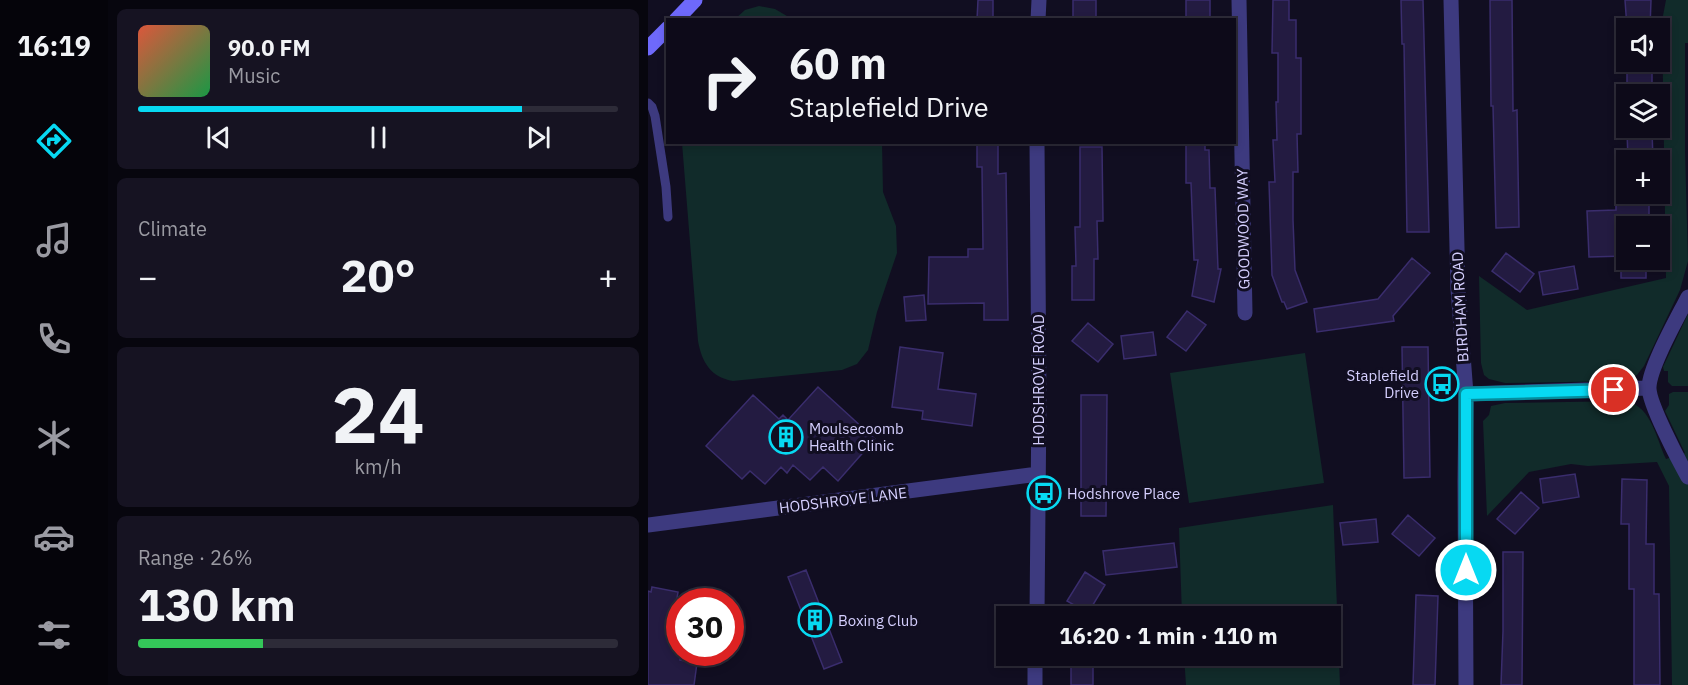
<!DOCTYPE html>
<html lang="en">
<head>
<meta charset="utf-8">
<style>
  body { margin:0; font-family:"IBM Plex Sans",sans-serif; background:#161322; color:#f1f3f6; height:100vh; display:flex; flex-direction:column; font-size:22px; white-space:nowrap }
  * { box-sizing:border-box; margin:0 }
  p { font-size:20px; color:#9a9aa2 }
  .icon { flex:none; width:33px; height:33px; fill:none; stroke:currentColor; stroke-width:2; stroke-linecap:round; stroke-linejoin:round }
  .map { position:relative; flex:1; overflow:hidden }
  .side { display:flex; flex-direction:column; gap:9px; padding:9px; background:#07060e; width:540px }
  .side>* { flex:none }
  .top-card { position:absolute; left:18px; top:18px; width:570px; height:126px; border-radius:0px; box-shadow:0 3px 9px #0003,0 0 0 2px #2d2b38; background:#0d0a19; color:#f1f3f6; overflow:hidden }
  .buttons { position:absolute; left:968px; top:18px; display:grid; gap:12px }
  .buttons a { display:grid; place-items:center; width:54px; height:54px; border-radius:0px; background:#0d0a19; box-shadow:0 3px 9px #0003,0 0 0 2px #2d2b38; font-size:30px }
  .speed { position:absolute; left:18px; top:588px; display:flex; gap:12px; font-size:30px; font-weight:700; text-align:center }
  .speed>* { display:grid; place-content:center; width:78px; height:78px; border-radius:50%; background:#0d0a19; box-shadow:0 3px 9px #0003,0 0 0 2px #2d2b38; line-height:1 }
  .speed .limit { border:9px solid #d22; background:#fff; color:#111 }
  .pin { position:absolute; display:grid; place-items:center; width:51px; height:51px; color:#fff; margin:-26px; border:3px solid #fff; border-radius:50%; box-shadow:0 2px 6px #0007 }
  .me { position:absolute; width:66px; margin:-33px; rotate:0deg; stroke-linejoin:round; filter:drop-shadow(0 0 4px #0008) }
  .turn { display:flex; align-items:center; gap:21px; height:126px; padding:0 24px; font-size:27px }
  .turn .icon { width:78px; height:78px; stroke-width:2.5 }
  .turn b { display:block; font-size:42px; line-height:51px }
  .big { font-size:45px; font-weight:700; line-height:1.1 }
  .side .widget { flex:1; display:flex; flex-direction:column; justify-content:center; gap:9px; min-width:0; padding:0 21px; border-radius:9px; background:#161322 }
  .side .dial { align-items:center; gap:0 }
  .dial b { font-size:78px; line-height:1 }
  .song { display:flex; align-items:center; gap:18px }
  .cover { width:72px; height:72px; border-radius:9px; background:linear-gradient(135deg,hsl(10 70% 55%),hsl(140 70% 35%)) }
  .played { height:6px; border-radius:3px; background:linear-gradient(90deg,#07d9f2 80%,#2d2b38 80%) }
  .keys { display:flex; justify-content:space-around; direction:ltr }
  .heat { display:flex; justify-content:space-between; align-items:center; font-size:33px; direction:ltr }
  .charge { height:9px; border-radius:4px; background:linear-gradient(90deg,#34c759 26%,#2d2b38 0) }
  .trip { position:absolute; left:348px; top:606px; width:345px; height:60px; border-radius:0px; background:#0d0a19; box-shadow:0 3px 9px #0003,0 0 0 2px #2d2b38; font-weight:700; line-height:60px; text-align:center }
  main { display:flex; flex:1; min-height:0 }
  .tab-bar { display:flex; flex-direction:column; width:108px; justify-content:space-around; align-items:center; background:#05040a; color:#9a9aa2 }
  .tab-bar .icon { width:42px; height:42px }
  .tab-bar .on { color:#07d9f2 }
  .tab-bar b { font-size:27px; color:#f1f3f6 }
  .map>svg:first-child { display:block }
</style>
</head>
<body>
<main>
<nav class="tab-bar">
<b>16:19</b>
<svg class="icon on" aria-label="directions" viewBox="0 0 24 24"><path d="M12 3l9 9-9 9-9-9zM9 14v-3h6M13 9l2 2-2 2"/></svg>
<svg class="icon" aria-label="music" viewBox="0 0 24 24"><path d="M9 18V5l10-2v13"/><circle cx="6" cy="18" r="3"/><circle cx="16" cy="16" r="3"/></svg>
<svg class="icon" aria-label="phone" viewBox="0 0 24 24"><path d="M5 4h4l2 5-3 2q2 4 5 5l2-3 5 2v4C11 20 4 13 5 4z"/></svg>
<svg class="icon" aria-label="climate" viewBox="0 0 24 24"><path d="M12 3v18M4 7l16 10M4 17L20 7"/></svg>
<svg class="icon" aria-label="car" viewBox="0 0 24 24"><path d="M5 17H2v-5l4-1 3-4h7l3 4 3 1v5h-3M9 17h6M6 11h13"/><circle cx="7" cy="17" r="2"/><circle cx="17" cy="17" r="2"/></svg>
<svg class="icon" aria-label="filters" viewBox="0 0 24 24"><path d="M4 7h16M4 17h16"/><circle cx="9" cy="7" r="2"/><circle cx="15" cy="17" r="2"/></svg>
</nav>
<section class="side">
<div class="widget">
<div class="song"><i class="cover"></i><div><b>90.0 FM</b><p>Music</p></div></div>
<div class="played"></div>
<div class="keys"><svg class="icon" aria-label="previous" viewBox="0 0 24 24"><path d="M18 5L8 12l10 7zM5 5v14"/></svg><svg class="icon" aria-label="pause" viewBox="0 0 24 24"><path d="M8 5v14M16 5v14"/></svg><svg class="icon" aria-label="next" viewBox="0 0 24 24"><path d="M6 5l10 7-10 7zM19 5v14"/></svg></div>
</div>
<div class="widget"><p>Climate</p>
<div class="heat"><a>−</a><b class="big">20°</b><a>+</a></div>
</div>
<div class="widget dial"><b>24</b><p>km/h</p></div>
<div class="widget"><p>Range · 26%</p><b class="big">130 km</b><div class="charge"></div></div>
</section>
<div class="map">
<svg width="1040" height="685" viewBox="0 0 1040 685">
  <rect width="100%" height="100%" fill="#110e21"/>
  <path fill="#112b2a" d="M1018,0H1040V43H1037V151L1040,261L1032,290L996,366L989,375L975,381L857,383L841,379L836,375L833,363L831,276L879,310L1018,278L1014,21Z
    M111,6L127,9L144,19H87L97,10Z
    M34,143H234L235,192L248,226L249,253L229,312L220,350L209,364L194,370L85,381C63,377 54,363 50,341Z
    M1040,314V386H1024L1020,382V371H1016L1015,367Z
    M657,353L676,483L541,503L522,373Z
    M1025,392H1040V685H1024L1021,486L1009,462L940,466L923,464L881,472L839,516L835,421L841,415L843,406L857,403L979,401C1004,408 1008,438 1018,459L1037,453L1017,411L1021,405V394Z
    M685,505L692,685H538L536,656H682V616H534L531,528Z"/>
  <path fill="#231b41" stroke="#3a2d6d" stroke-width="1.5" d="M330,0H345V20H329Z
    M425,0H448V20H425Z
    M538,0H562V20H538Z
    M625,0H641V20H648V58H653V134H649L650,172H645V220L647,270L659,302L639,309L636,302H634L624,275L621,182H627L625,140H629L628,102H630V53H624Z
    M753,0H775L781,232H759L756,44H754Z
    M842,0H864L865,111L869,110L871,227L848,228L845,106H843Z
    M977,0H1003L1002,28H979Z
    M979,62H1004V94H979Z
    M979,131H1004L1005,160H980Z
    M329,142H350V174L358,173L360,320H336V303L280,304L281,257H320V249H335L334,167H329Z
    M538,142H557V150H561L562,188H567L570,269H573L566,302L544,296L550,260H546L543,183H538Z
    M432,147H454L455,221H449L450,259H446V300H424V266H428L427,227H432Z
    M968,194H1001V226H978V256L941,257L939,211L968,210Z
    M858,253L886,274L872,292L844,271Z
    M764,258L782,273L745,316L746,321L669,332L666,309L730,299Z
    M973,260H998V278H973Z
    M926,266L930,289L895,295L891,272Z
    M276,295L278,320L258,321L256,297Z
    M539,311L558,325L538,351L519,337Z
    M440,323L465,344L450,362L424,341Z
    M505,332L508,355L476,359L473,336Z
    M252,347L295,353L290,389L328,394L324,426L274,419L275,411L244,407Z
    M754,347H780L782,477L756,478Z
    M170,387L227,439L190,481L175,467L162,480L145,465L139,473L133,467L117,484L102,471L94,479L58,446L105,395L131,419L135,415L140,420Z
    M433,395H459L458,516H433Z
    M927,474L931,497L895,503L892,479Z
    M974,479L999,480L998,544H1006V594H1011L1012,685H986V589H981V524H973Z
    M873,492L891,508L867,534L849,519Z
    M760,515L787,538L771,556L744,534Z
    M728,519L730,542L695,545L692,523Z
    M526,543L529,567L458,575L455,551Z
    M855,552H875L874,685H853L855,631Z
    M158,570L194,662L176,669L140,577Z
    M437,572L457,585L440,613L419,601Z
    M4,587L30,592L27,610H32V660L49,663L46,685H0V591L3,592Z
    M768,595L790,596L787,685H765Z
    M423,657L445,658V685H423Z"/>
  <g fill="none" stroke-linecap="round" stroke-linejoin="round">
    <path stroke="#3d3a7f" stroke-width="9" d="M0,103L4,107L7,116L18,187L20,217"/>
    <path stroke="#3d3a7f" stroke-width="15" d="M591,0L597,313
      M803,0L810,289L818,394L817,481L818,685
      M390,20L391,0
      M1040,297C1030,317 1002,366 1001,387C1000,402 1031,461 1040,477
      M818,394L1001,388
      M0,525L390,474
      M389,616L391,397L389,142
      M387,685V656"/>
    <path stroke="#6e69fb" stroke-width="15" d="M28,20L47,0
      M0,48L20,28"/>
  </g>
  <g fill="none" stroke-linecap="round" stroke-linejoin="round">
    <g stroke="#058d9d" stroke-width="15">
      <path id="route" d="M818,570V394L966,390"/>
    </g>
    <use href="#route" stroke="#07d9f2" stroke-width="10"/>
  </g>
  <defs>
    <g id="bus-ring" transform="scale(1.725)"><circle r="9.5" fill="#110e21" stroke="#07d9f2" stroke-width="1.5"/><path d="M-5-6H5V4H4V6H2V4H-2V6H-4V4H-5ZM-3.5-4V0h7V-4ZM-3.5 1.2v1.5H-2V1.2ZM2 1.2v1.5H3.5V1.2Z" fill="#07d9f2"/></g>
    <g id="building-ring" transform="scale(1.725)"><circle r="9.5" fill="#110e21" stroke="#07d9f2" stroke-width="1.5"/><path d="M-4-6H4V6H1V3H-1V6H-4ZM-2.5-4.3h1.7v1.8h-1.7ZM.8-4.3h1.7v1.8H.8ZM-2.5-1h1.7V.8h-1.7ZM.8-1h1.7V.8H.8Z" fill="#07d9f2"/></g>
  </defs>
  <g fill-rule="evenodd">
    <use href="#bus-ring" x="794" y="384"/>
    <use href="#building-ring" x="138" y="437"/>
    <use href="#bus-ring" x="396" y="493"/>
    <use href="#building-ring" x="167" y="620"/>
  </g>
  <g text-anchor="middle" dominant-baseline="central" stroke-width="6" stroke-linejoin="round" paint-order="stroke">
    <g font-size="15" fill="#d5cffe" stroke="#110e21">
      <text transform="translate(595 229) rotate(-91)">GOODWOOD WAY</text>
      <text transform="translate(812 307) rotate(-93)">BIRDHAM ROAD</text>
      <text transform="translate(390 380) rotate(-90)">HODSHROVE ROAD</text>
      <text transform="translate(195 500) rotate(-7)">HODSHROVE LANE</text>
    </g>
    <g font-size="15" fill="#d5cffe" stroke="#110e21" text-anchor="start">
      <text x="771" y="375" text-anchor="end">Staplefield<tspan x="771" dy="17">Drive</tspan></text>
      <text x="161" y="428">Moulsecoomb<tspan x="161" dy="17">Health Clinic</tspan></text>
      <text x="419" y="493">Hodshrove Place</text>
      <text x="190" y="620">Boxing Club</text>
    </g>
  </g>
</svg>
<div class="buttons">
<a><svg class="icon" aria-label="sound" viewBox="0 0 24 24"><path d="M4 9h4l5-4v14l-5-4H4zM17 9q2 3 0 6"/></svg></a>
<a><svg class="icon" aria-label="layers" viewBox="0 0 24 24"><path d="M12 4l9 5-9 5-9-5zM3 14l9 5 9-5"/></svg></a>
<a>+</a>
<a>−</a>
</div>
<div class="speed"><div class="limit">30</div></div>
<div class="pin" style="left:966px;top:390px;background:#d93025"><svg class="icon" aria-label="arrive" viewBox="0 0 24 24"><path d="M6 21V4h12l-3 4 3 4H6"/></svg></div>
<svg class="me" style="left:818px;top:570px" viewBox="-20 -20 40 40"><circle r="17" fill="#07d9f2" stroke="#fff" stroke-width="3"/><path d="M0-11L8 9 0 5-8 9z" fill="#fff"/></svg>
<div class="trip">16:20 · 1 min · 110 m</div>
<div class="top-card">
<div class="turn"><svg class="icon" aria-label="right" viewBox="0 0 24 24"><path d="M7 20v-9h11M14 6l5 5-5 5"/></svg><div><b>60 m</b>Staplefield Drive</div></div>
</div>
</div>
</main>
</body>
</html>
